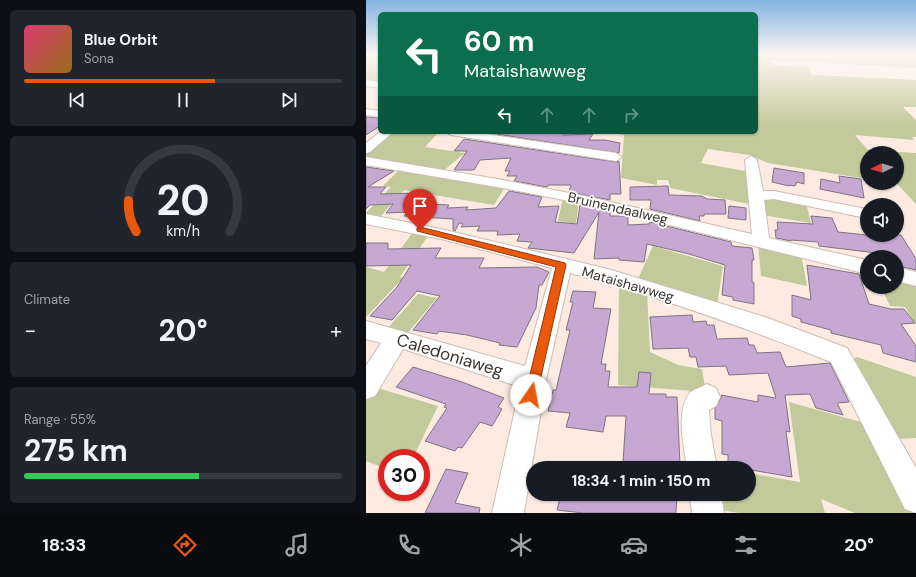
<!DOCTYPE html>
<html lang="en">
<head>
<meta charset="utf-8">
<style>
  body { margin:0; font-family:"DM Sans",sans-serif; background:#20242c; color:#f1f3f6; height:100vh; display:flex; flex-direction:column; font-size:15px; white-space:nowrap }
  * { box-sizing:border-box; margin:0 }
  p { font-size:13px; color:#9ea1a6 }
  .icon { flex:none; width:22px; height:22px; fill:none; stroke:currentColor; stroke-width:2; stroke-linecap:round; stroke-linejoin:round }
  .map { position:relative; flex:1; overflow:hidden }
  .drawer { display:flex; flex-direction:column; gap:10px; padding:10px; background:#0d0f14; width:366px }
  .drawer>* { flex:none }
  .banner { position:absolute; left:12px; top:12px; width:380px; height:122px; border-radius:6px; box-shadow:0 1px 3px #0004; background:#0b6e4f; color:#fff; overflow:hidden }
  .needle { width:26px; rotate:265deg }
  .tools { position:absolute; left:494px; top:146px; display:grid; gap:8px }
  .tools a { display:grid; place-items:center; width:44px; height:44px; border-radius:50%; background:#171b24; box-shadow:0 1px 3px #0004; font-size:20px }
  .speed { position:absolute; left:12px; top:449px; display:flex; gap:8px; font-size:20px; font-weight:700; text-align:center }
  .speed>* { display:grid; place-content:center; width:52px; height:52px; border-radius:50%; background:#171b24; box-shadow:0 1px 3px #0004; line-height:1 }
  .speed .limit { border:6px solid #d22; background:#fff; color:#111 }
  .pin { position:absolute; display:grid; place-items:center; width:34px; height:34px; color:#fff; margin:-41px -17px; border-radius:50% 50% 50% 0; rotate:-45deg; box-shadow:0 0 4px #0007 }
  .pin .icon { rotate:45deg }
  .me { position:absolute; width:44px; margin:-22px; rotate:12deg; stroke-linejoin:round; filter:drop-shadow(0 0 3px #0008) }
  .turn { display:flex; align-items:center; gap:14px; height:84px; padding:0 20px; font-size:18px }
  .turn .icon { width:52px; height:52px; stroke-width:2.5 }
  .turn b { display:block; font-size:28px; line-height:34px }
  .lanes { display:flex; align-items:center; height:38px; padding:0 20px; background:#0003; justify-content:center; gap:20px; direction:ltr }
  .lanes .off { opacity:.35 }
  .big { font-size:30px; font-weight:700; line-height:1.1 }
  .drawer .tile { flex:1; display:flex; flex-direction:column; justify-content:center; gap:6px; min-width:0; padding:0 14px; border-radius:6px; background:#20242c }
  .drawer .dial { align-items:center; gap:0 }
  .dial svg { height:104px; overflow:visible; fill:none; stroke:#363941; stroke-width:7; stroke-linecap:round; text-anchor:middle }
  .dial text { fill:#f1f3f6; stroke:none }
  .song { display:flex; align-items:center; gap:12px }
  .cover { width:48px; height:48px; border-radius:6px; background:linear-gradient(135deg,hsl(340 70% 55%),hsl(40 70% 35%)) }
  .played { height:4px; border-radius:2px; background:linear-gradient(90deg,#ea580c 60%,#363941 60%) }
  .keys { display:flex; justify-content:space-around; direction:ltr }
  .heat { display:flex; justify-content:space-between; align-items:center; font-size:22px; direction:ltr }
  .charge { height:6px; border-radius:3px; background:linear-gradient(90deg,#34c759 55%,#363941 0) }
  .trip { position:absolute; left:160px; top:461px; width:230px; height:40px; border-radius:20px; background:#171b24; box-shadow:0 1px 3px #0004; font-weight:700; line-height:40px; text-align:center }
  .menu { display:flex; height:64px; justify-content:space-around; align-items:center; background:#090b0e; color:#9ea1a6 }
  .menu .icon { width:28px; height:28px }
  .menu .current { color:#ea580c }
  .menu b { font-size:18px; color:#f1f3f6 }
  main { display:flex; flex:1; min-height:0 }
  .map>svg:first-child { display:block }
</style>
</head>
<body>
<main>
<section class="drawer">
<div class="tile">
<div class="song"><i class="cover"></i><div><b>Blue Orbit</b><p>Sona</p></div></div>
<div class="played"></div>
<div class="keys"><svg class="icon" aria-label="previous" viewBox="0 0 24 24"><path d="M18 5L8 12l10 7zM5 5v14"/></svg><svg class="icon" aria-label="pause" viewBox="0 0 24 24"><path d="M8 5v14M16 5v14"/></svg><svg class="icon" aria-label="next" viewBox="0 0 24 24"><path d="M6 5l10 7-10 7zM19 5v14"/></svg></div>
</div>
<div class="tile dial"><svg viewBox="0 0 100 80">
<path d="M14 69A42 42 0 1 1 86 69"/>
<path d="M14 69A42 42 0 0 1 8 45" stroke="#ea580c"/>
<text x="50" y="56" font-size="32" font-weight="700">20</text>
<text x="50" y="72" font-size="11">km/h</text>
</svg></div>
<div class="tile"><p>Climate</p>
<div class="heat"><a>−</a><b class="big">20°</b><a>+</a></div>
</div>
<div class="tile"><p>Range · 55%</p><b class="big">275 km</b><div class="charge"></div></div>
</section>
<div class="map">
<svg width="550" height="513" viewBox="0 0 550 513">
  <rect width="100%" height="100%" fill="#fdebe2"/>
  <path fill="#c2c99a" d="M0,55H14V84L0,82Z
    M390,55H550V68L402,60L406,65L441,67L446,75L550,80V107H537L550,120V137H546L548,140L489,135L502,150L550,153V204L531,184L525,183H531V153H501V179L402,163L383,155L342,149L335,163L384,172L388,205L304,188L302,180H291V185L255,178L258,135L242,132H390Z
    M25,132H73L59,147L99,153L77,171L0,158V153Z
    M35,168L139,187L128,205L38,190L14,217L0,213L25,187L17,186Z
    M396,197L440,203L445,223L396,215Z
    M197,198L213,201L210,224L192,221Z
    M47,232L62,236L34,277L37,278L0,317V267L18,272Z
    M392,243L435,253L441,286L395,276Z
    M287,246L357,266L351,306L272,279Z
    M531,277L550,281V325L539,307L524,306L515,287H531Z
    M253,281L281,291L284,352L312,365L336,369L340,392L252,385Z
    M52,294L71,298L40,335L20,330Z
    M491,357L550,377V438L532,439L487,359Z
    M5,386L72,406L47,458H21V469L0,461V395Z
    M423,402L513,427L550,513H489L455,499L459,513H373L348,509L346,494H383V473L434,482Z"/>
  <path fill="#c7a8d2" stroke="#7e7481" d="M0,117L14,118V126L0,135Z
    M131,132H186L197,133V135L227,134L223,140H239L254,143L253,153L130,134Z
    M98,139L250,162L253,161L255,194H244V200L203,192L205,185H182L181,187L148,181L151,176H141L144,171H139L145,158L114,160L108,170H88L101,151H88Z
    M0,167L28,171L2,187H20L14,194L55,193L47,203L83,205L81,208L102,207L100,210L130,208L143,191L176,197L172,207L193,206L189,222L211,224L214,205L244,212V216H262V225L283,224L284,222L365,242L366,246L386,248L388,260H386V282L388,283V304L367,300V297L356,295L359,265L323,254L281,244L278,262L253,260V258L228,259L233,212L208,253L162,248L166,242L151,241L154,234L131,235L132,231H111L114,226L95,227L97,224L95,223H93L89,231L87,230V219L38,216L42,212L20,213L27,204L4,205L0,209Z
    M408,168L438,173V184L431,182L429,186L423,185V186L406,182Z
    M473,176L495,179L498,198L454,189L455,179L474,183Z
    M302,186L303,195L336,196L341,199L359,200L360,214H338V216H333L334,221L284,209L285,200H264V187Z
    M363,206L380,208V220L362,218Z
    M445,216L466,218L472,232L501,235H535L550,259V270L533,266L531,257L527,255L453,246L452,242L425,240V241L410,238L409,230H412L411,222L447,224Z
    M0,243H22V249L75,248L69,258H118L113,268L171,267L183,272L176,285H173L170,308L151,347L133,345L134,343L101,335L73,331L71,334L47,330L74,296L51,291L26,320L4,316L31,287L45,265L0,266Z
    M441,265L493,274L503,304L525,309H538L549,323L535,324L550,346V362L517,353L515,345L465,333V330L435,322V319L426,316V295L445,300Z
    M207,291L230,292L227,308L245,309L235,364H240L239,371H244L242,387H271L273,372L285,373L283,394H300V397H311L314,465L257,462L260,416H240L237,432L200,427L204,413L182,411L187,390H190L204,330H200L207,302H204Z
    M326,315L327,322L340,321L341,325H348L351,339L381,338L383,345H388L391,353L414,352L420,367L464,363L483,402L471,403L477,415L450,408L444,394L419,395L424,432L420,431L426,477L362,466V455L356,454V421L349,419V408L355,398V395L392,402V395L410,398L402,373L363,375L360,366L332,367L330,357H324L322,348L287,349L284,317Z
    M47,367L96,382L138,398L132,407L136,409L126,426L114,422L96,448L92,447L89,451L59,441L81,408L78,407L80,404L30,387Z
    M80,469L102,473L89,503L114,508L113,513H59Z
    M195,494H311L310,513H217L191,510Z"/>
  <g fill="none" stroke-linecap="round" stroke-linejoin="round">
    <g stroke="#cdbcb3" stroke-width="2">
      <path id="minor" d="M0,80L14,82V88L0,86Z
        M0,109L14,111V117L0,115Z
        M14,132H27L4,152L0,153V143Z
        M79,132H107L250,153L256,157L250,161L85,135Z
        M385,156L391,160L397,191H408L500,209L501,215L495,217L408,199L398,200L403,238L501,260V274L223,205L137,188L0,165V157L137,180L223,197L386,234L379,160Z
        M0,214L75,229L242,269L402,318L481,348L550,468V513L539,509L465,362C380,328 292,296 204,273L180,380L158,513H126L154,387L37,349L9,396L0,399V366L15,343L0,339V321L159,366L186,268L75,239L0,224Z
        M531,267L550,272V286L531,281Z
        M341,384L350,388L354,397L350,406L343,410L345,435L351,468H321C318,445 309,413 324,392Z
        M323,494H355L358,513H326Z"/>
    </g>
    <use href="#minor" fill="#fff" fill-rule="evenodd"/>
  </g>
  <linearGradient id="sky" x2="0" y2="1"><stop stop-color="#80b3e0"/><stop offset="0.43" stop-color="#fef6f2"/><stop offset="1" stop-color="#fef6f2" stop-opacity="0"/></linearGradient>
  <rect width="550" height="127" fill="url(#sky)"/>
  <path fill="#ea580c" stroke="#983908" d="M54,227L199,263L200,265L170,399L165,401L160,399L159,395L190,267L51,231V228Z"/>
  <g text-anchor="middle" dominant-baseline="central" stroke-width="3.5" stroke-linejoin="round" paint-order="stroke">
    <g font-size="14" fill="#3a332f" stroke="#fff">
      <text transform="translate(252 208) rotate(13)">Bruinendaalweg</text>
      <text transform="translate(262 284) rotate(16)">Mataishawweg</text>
    </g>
    <g font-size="17" fill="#3a332f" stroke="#fff">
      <text transform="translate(84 355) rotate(17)">Caledoniaweg</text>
    </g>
  </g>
</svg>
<div class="tools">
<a><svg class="needle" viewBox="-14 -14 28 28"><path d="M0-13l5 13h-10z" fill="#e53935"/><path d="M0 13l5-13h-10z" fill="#9ea1a6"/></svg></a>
<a><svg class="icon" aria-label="sound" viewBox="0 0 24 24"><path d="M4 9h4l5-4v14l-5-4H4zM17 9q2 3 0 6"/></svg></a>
<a><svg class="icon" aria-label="search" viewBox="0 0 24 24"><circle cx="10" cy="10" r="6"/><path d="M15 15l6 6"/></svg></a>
</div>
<div class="speed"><div class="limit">30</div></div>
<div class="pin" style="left:54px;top:230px;background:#d93025"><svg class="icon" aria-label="arrive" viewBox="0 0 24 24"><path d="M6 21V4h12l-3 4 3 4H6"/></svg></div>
<svg class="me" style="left:165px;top:395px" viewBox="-20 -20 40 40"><circle r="19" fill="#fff"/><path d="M0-13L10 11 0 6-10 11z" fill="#ea580c"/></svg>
<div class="trip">18:34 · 1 min · 150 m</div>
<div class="banner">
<div class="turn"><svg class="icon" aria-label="left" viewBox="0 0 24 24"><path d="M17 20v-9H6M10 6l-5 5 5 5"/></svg><div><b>60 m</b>Mataishawweg</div></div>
<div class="lanes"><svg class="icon" aria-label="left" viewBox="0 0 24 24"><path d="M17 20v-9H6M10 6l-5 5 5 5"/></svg><svg class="icon off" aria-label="ahead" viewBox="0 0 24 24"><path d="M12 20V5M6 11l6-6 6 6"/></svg><svg class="icon off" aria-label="ahead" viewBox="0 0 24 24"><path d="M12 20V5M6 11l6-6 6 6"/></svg><svg class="icon off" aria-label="right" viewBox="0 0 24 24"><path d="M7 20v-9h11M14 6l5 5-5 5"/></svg></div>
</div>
</div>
</main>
<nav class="menu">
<b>18:33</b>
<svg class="icon current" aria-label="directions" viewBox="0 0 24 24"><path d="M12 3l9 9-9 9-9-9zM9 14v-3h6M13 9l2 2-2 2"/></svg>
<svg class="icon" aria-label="music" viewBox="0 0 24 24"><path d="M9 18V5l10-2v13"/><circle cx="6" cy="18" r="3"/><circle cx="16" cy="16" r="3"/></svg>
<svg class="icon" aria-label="phone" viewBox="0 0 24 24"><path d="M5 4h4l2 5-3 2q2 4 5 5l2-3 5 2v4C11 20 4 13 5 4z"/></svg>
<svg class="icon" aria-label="climate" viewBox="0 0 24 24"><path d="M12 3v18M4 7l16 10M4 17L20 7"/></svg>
<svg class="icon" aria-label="car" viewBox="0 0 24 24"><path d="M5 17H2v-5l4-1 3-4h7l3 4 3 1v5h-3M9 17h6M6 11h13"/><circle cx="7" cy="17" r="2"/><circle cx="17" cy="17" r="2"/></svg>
<svg class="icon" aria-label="filters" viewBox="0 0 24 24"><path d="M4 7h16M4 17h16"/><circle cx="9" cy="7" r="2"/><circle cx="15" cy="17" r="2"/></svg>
<b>20°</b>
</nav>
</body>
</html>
